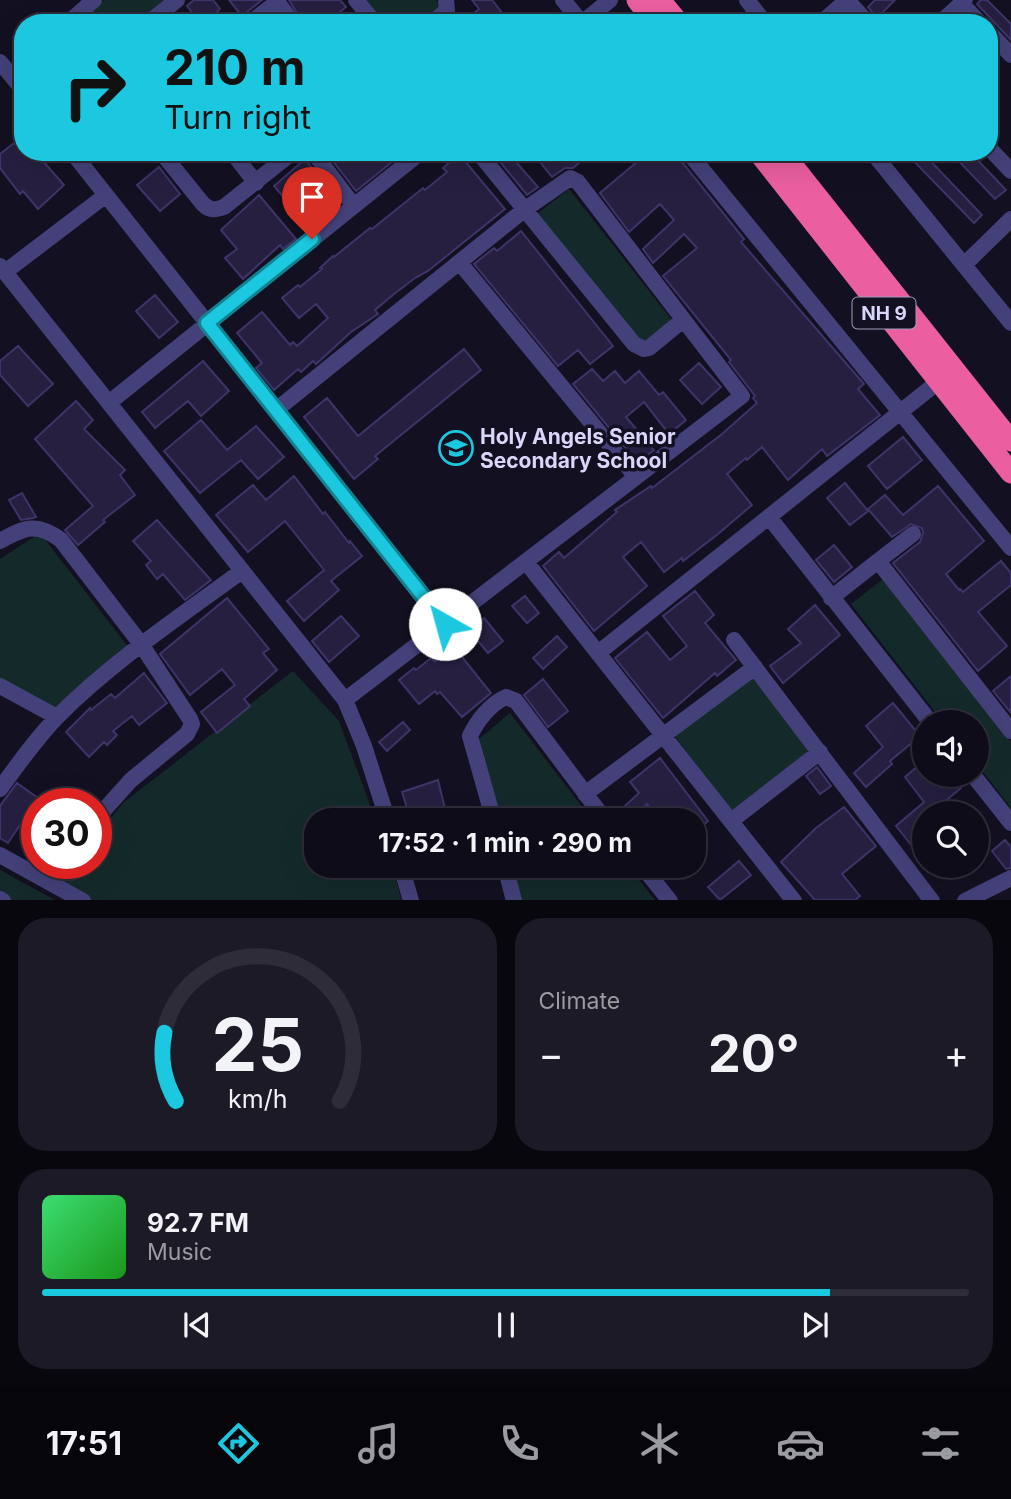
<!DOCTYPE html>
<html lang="en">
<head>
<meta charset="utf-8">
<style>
  body { margin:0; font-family:Inter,sans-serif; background:#1c1a26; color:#f1f3f6; height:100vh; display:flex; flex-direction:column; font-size:26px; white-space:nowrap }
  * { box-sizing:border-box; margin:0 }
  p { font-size:23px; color:#9b9ba2 }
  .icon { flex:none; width:38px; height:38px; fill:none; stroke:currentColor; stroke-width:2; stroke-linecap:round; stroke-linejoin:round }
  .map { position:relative; height:900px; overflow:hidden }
  .details { display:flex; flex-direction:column; gap:18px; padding:18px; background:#08070e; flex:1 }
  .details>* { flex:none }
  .top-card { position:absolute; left:14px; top:14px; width:984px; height:147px; border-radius:28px; box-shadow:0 7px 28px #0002,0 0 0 2px #2e2c38; background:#1cc8df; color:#111; overflow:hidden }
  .fabs { position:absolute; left:912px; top:710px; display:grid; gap:14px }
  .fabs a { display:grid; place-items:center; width:77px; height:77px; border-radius:50%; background:#0e0c19; box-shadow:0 7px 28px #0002,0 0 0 2px #2e2c38; font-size:35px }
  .speed { position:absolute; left:21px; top:788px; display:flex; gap:14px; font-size:35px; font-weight:700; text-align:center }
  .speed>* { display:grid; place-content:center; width:91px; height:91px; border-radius:50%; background:#0e0c19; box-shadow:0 7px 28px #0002,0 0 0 2px #2e2c38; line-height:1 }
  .speed .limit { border:10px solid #d22; background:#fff; color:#111 }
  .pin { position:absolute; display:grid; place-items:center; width:60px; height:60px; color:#fff; margin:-72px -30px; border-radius:50% 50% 50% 0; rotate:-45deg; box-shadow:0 0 7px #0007 }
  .pin .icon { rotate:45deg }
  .me { position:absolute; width:77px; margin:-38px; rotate:322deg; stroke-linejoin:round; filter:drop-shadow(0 0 5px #0008) }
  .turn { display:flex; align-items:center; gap:24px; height:147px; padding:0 35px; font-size:32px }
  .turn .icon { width:91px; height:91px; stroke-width:2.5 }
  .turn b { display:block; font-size:49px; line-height:60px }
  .big { font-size:52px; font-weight:700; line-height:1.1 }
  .details .card { flex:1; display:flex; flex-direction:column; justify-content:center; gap:10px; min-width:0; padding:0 24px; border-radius:28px; background:#1c1a26 }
  .details .dial { align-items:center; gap:0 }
  .dial svg { height:182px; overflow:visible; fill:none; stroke:#2e2c38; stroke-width:7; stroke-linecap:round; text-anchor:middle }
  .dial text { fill:#f1f3f6; stroke:none }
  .song { display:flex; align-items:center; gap:21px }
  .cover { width:84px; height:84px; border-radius:10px; background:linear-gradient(135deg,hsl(140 70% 55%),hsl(120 70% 35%)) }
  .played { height:7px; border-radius:4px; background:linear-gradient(90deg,#1cc8df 85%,#2e2c38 85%) }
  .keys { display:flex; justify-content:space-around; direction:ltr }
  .heat { display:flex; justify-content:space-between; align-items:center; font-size:38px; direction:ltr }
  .details .tiles { flex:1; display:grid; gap:18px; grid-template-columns:1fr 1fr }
  .card:last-child { grid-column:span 2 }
  .trip { position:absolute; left:304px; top:808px; width:402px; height:70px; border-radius:28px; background:#0e0c19; box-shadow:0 7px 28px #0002,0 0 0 2px #2e2c38; font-weight:700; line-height:70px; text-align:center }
  .dock { display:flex; height:112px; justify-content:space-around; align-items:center; background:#06050a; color:#9b9ba2 }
  .dock .icon { width:49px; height:49px }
  .dock .active { color:#1cc8df }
  .dock b { font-size:32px; color:#f1f3f6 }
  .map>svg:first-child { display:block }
</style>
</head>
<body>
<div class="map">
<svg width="1011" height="901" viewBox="0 0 1011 901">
  <rect width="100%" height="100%" fill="#131021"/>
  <path fill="#142a2a" d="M104,0H172L143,23H75Z
    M366,0H436L444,10L429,23H384Z
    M569,189L675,324L644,349L537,214Z
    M40,533L129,648L53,709L0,681V559Z
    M883,579L1011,742V808L977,764L976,723H944L851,604Z
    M293,671L339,721L376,821H317V866H393L401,900L82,901L55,886L74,863H96V835L123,803Z
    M753,677L809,751L731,811L675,736Z
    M510,713L593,821H500L479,739Z
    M512,866H628L655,900H521Z
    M0,870L55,900H0Z"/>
  <path fill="#261f40" stroke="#3f3469" stroke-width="2" d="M194,0H213L220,9L210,18L214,23H200L187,6Z
    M229,0H262L242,16Z
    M289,0H340L346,7L327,23H303Z
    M472,0H492L510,23H462L479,9Z
    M875,0H895L877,18L868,7Z
    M981,0H987L1011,24V40L977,4Z
    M23,136V152H35L64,185L38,209L23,191L20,194L0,168V154Z
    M326,152H386L393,161L356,191Z
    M492,152H527L516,162L538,187L527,195Z
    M532,152H592L573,168H565L552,177Z
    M631,152H674L744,239L741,242L864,384L858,389L880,415L827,456L822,449L788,480L762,447L747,460L746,458L727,474L752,505L718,534L683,561L682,558L664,572L641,542L623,557L647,586L594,631L543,566L559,552L564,558L617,512L615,510L651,486L652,488L722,434L757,403L753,398L755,396L729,362L731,360L663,276L697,248L684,234L653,263L643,249L674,220L660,204L629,232L600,193L638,161Z
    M905,152H922L982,215L974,223Z
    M950,152H970L1006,190L995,199Z
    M459,154L505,209L428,271L415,278L394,294L375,310L378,314L351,332L316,364L313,361L301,372L298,369L274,390L256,368L262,363L237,333L262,312L290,345L293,342L297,346L328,318L316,304L299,318L282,298L298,285L300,287L322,269L320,268L333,256L334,257L370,228L372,229L423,188L425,190L447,172L443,168Z
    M305,159L319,177L314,181L336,207L310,228L274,186Z
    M159,167L180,194L160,211L137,185Z
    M259,195L296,239L283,249L280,245L243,279L225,258L237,249L221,230Z
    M521,231L613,346L590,364L578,350L558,366L474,264L494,248L497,251Z
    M155,295L178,322L159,338L136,311Z
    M18,346L53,384L28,406L0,375V361Z
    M464,349L481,370L375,456L378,459L354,479L304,417L327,398L358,436Z
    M203,361L229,391L201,416L188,401L155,428L142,412Z
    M699,363L721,387L702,404L680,380Z
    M592,369L603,381L615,371L625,383L639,371L659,395L663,392L686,420L669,434L644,402L626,417L654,450L638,463L573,384Z
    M76,401L93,420L84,429L125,470L120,475L135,495L103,520L105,522L78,545L65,530L93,506L35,439Z
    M201,420L227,450L256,426L284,457L258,479L241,460L200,493L164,451Z
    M903,437L922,460L887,489L868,466Z
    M294,476L323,514L325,512L349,543L350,541L362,556L331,581L339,590L304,621L287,601L324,570L285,521L248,552L216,515L253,485L266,500Z
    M845,483L868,511L850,525L827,498Z
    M938,486L984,541L946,574L959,590L960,589L963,592L1001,561L1011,573V585L978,612L1007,646L978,671L893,563L920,542L923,533L922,528L911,524L892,537L868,509L885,495L903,515Z
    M22,493L36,517L33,518L21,520L9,500Z
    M157,520L211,580L185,600L163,574L157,579L146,565L151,561L133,541Z
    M834,545L852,567L834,582L816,560Z
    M695,591L714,615L705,623L736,660L717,676L715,673L663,718L615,658L647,632L670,660L687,646L663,616Z
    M525,596L539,613L527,623L512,606Z
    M227,598L269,649L263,653L277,670L244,699L250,706L217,733L201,712L235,685L222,669L190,695L160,654Z
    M815,605L840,635L783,683L770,666L801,643L788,629Z
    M341,616L359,636L329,662L312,641Z
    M484,618L503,641L488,653L469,630Z
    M557,636L567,647L543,669L533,658Z
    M454,647L491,693L462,717L440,692L437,694L435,691L419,704L399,680L414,668L416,670L431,658L435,662Z
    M144,673L167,703L139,725L132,716L113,731L117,735L107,745L104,742L89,757L66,732L90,708L91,710L111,694L115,698Z
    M1011,676V713L993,691Z
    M543,679L568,711L548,727L524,695Z
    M893,703L920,736L890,761L892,764L866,787L854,773L883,747L866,726Z
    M403,722L410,730L387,751L379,742Z
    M660,758L708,821L695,832V821H661L647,804L628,821H616L615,815L639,793L630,782Z
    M924,761V775H950L961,788L930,814H924V861L896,826L924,802L905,777Z
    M817,767L831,786L820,794L806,776Z
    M438,780L448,821H411L402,792Z
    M17,783L38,798L8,843L0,838V806Z
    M844,807L876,846L842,874L860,896L855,900H815L781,862L816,828Z
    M1005,840L1011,847V868L1006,869L992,851Z
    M739,861L751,875L720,900L708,887Z"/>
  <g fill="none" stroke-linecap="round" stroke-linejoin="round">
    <path stroke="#44417a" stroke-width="16" d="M276,0L293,23
      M356,0L375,23
      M563,0L582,23L610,0
      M747,0L765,23
      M847,0L868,23
      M961,3L980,23
      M68,23L94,0
      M148,23L177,0
      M250,23L277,2
      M432,23L447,10L446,0
      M821,23L847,0
      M940,23L965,0
      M989,32L1011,55
      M0,62L23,90
      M989,148L1011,171
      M72,152L445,624
      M161,152L203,204C210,211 215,210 224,207L293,152
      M232,152L256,183
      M313,152L354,206
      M478,152L634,344L644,349L649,348L683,320
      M688,152L1011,548
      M872,152L1011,323
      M460,263L636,477
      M964,265L1011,219
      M0,266L345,700L364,746L388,821
      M5,272L106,195
      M110,402L421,152
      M276,410L524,210L570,178L578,182L742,396L345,700
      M769,517L931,723
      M0,541C25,527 37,522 61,540L141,644L190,719L192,724L187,734L131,780L96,819
      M878,561L913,534
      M526,562L794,901
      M831,598L878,561L1011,731
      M734,640L932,901
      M598,653L938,382
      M0,686L57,717
      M973,775L1011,823
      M0,789C18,764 36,739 57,717C113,661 179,617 242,571
      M585,794L755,667
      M494,821L470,736C477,721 490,704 506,697L516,701L606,821
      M731,821L820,752
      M0,855L83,901
      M401,866L411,901
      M505,866L514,901
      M642,866L670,901
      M50,882L64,863
      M0,899L3,901
      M965,901L1011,878"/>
    <path stroke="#eb5fa0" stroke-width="21" d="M637,0L655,23
      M660,0L679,23
      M758,152L1011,473
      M782,152L1011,441"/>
  </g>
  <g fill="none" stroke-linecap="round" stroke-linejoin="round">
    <g stroke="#128291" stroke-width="18">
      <path id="route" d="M312,239L207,323L445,624"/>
    </g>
    <use href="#route" stroke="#1cc8df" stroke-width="12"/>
  </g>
  <defs>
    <g id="school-ring" transform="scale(1.75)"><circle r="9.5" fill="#131021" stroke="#1cc8df" stroke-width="1.5"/><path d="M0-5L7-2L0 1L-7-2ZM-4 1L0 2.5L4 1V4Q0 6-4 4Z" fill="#1cc8df"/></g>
  </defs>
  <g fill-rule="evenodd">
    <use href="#school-ring" x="456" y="448"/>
  </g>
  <g text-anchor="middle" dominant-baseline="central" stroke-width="7" stroke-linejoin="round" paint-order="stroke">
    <rect fill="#131021" stroke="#9e9bb9" stroke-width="2" x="852.5" y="297.5" width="63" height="31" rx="5"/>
    <g font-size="19" font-weight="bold" fill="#dad6fa">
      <text x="884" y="313">NH 9</text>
    </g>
    <g font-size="21" font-weight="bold" fill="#dad6fa" stroke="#131021" text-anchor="start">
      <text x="480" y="436">Holy Angels Senior<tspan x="480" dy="24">Secondary School</tspan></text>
    </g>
  </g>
</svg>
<div class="fabs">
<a><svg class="icon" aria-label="sound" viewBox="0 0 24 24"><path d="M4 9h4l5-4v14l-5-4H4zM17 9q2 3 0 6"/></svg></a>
<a><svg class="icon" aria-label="search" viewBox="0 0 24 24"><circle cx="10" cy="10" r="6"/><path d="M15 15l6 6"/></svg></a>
</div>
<div class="speed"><div class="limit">30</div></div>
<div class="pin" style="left:312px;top:239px;background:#d93025"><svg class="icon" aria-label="arrive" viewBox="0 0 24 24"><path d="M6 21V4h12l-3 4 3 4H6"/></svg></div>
<svg class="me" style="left:445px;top:624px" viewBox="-20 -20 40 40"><circle r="19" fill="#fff"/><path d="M0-13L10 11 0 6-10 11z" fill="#1cc8df"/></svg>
<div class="trip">17:52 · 1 min · 290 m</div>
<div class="top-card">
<div class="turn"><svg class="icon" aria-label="right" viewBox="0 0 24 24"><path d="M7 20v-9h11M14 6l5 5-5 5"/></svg><div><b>210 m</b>Turn right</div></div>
</div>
</div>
<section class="details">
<div class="tiles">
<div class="card dial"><svg viewBox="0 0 100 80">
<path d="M14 69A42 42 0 1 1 86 69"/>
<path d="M14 69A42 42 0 0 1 9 39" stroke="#1cc8df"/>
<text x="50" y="56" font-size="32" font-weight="700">25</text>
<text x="50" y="72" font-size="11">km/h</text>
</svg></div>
<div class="card"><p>Climate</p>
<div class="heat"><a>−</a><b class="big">20°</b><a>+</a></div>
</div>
<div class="card">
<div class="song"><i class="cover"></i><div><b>92.7 FM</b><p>Music</p></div></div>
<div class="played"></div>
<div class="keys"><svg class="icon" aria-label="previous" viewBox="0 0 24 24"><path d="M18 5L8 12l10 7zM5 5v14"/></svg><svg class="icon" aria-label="pause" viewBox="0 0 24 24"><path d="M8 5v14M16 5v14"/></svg><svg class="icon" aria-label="next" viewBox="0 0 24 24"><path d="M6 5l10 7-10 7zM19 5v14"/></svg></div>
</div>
</div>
</section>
<nav class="dock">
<b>17:51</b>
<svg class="icon active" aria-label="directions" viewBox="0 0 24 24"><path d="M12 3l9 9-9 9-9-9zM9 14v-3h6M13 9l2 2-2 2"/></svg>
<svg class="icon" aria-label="music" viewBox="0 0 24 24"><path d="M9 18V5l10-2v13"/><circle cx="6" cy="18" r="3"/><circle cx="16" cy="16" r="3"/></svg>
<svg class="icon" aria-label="phone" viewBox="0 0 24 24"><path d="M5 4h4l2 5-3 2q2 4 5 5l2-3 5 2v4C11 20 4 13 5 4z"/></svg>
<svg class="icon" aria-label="climate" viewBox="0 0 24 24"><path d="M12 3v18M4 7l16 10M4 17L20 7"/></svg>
<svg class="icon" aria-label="car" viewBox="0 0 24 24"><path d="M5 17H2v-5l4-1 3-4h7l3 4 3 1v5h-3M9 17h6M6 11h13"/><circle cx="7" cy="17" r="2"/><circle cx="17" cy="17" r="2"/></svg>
<svg class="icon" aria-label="filters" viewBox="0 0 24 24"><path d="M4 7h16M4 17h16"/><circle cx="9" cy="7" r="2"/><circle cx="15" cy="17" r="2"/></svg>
</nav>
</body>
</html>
